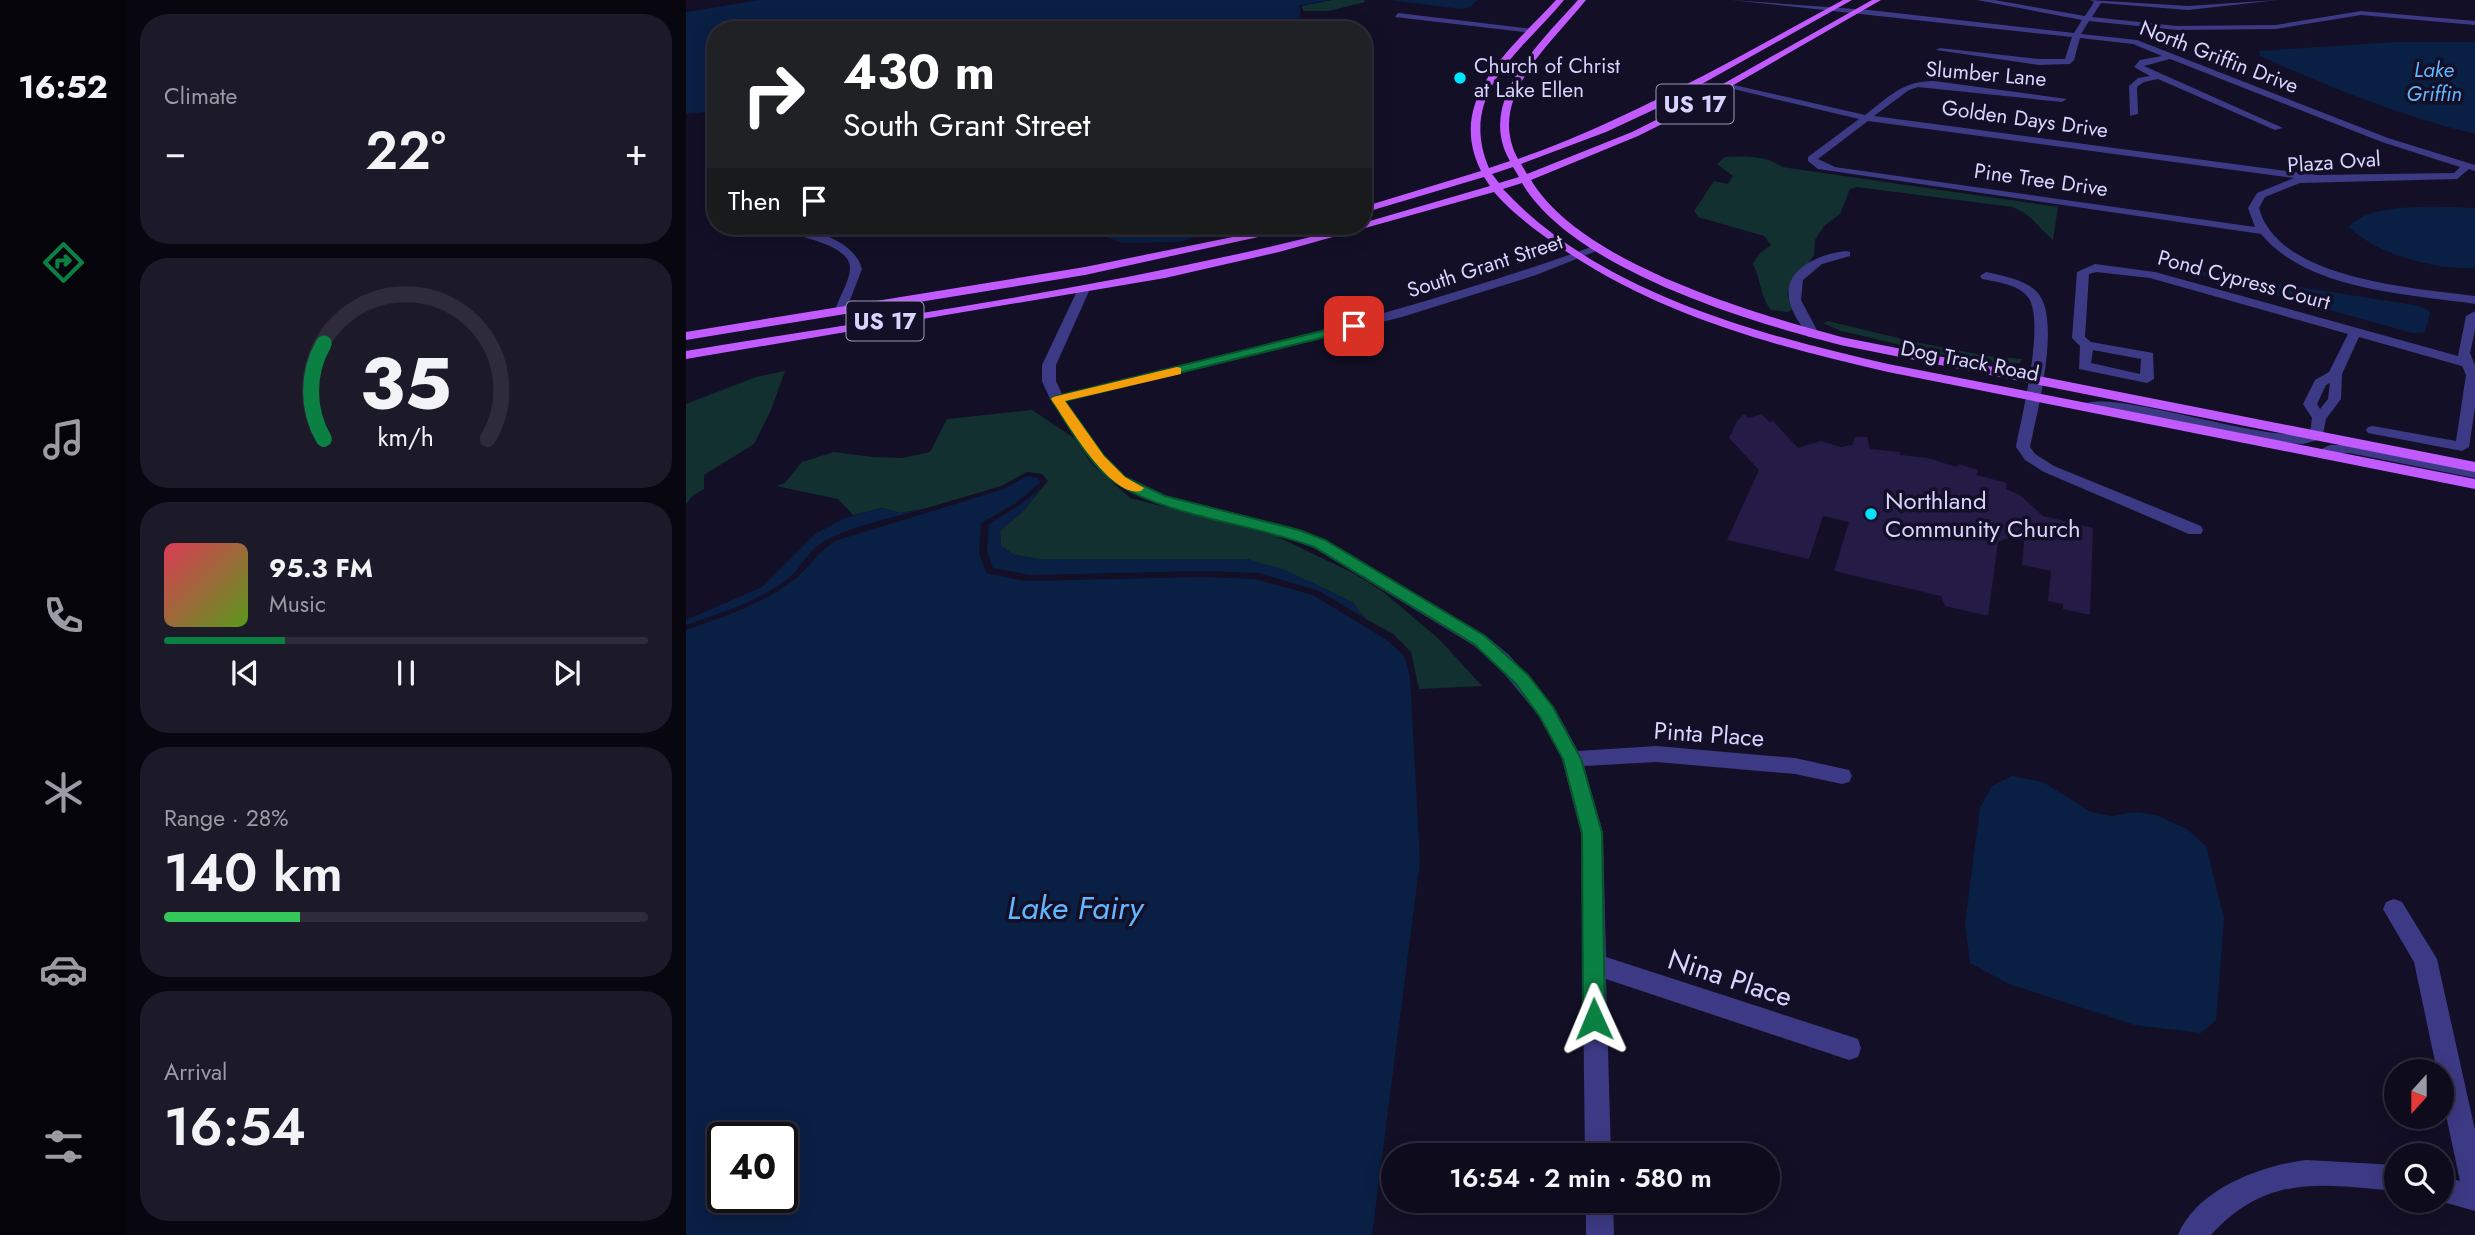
<!DOCTYPE html>
<html lang="en">
<head>
<meta charset="utf-8">
<style>
  body { margin:0; font-family:Jost,sans-serif; background:#1c1929; color:#f1f3f6; height:100vh; display:flex; flex-direction:column; font-size:26px; white-space:nowrap }
  * { box-sizing:border-box; margin:0 }
  p { font-size:23px; color:#9b9ba3 }
  .icon { flex:none; width:38px; height:38px; fill:none; stroke:currentColor; stroke-width:2; stroke-linecap:round; stroke-linejoin:round }
  .map { position:relative; flex:1; overflow:hidden }
  .side { display:flex; flex-direction:column; gap:14px; padding:14px; background:#08060f; width:560px }
  .side>* { flex:none }
  .guide { position:absolute; left:21px; top:21px; width:665px; height:214px; border-radius:28px; box-shadow:0 4px 18px #0003,0 0 0 2px #2e2b3b; background:#202124; color:#fff; overflow:hidden }
  .needle { width:46px; rotate:201deg }
  .tools { position:absolute; left:1698px; top:1059px; display:grid; gap:14px }
  .tools a { display:grid; place-items:center; width:70px; height:70px; border-radius:50%; background:#0e0b1c; box-shadow:0 4px 18px #0003,0 0 0 2px #2e2b3b; font-size:35px }
  .speed { position:absolute; left:21px; top:1122px; display:flex; gap:14px; font-size:35px; font-weight:700; text-align:center }
  .speed>* { display:grid; place-content:center; width:91px; height:91px; border-radius:50%; background:#0e0b1c; box-shadow:0 4px 18px #0003,0 0 0 2px #2e2b3b; line-height:1 }
  .speed .limit { border:4px solid #111; border-radius:10px; background:#fff; color:#111 }
  .pin { position:absolute; display:grid; place-items:center; width:60px; height:60px; color:#fff; margin:-30px; border-radius:14px; box-shadow:0 4px 10px #0006 }
  .me { position:absolute; width:77px; margin:-38px; rotate:359deg; stroke-linejoin:round; filter:drop-shadow(0 0 5px #0008) }
  .turn { display:flex; align-items:center; gap:24px; height:147px; padding:0 21px; font-size:32px }
  .turn .icon { width:91px; height:91px; stroke-width:2.5 }
  .turn b { display:block; font-size:49px; line-height:60px }
  .then { display:flex; align-items:center; height:66px; padding:0 21px; background:#0003; gap:14px; font-size:26px }
  .big { font-size:52px; font-weight:600; line-height:1.1 }
  .side .card { flex:1; display:flex; flex-direction:column; justify-content:center; gap:10px; min-width:0; padding:0 24px; border-radius:28px; background:#1c1929 }
  .side .dial { align-items:center; gap:0 }
  .dial svg { height:182px; overflow:visible; fill:none; stroke:#2e2b3b; stroke-width:7; stroke-linecap:round; text-anchor:middle }
  .dial text { fill:#f1f3f6; stroke:none }
  .song { display:flex; align-items:center; gap:21px }
  .cover { width:84px; height:84px; border-radius:10px; background:linear-gradient(135deg,hsl(350 70% 55%),hsl(90 70% 35%)) }
  .played { height:7px; border-radius:4px; background:linear-gradient(90deg,#0b8043 25%,#2e2b3b 25%) }
  .keys { display:flex; justify-content:space-around; direction:ltr }
  .heat { display:flex; justify-content:space-between; align-items:center; font-size:38px; direction:ltr }
  .charge { height:10px; border-radius:5px; background:linear-gradient(90deg,#34c759 28%,#2e2b3b 0) }
  .trip { position:absolute; left:695px; top:1143px; width:399px; height:70px; border-radius:35px; background:#0e0b1c; box-shadow:0 4px 18px #0003,0 0 0 2px #2e2b3b; font-weight:600; line-height:70px; text-align:center }
  main { display:flex; flex:1; min-height:0 }
  .tab-bar { display:flex; flex-direction:column; width:126px; justify-content:space-around; align-items:center; background:#06040b; color:#9b9ba3 }
  .tab-bar .icon { width:49px; height:49px }
  .tab-bar .current { color:#0b8043 }
  .tab-bar b { font-size:32px; color:#f1f3f6 }
  .map>svg:first-child { display:block }
</style>
</head>
<body>
<main>
<nav class="tab-bar">
<b>16:52</b>
<svg class="icon current" aria-label="directions" viewBox="0 0 24 24"><path d="M12 3l9 9-9 9-9-9zM9 14v-3h6M13 9l2 2-2 2"/></svg>
<svg class="icon" aria-label="music" viewBox="0 0 24 24"><path d="M9 18V5l10-2v13"/><circle cx="6" cy="18" r="3"/><circle cx="16" cy="16" r="3"/></svg>
<svg class="icon" aria-label="phone" viewBox="0 0 24 24"><path d="M5 4h4l2 5-3 2q2 4 5 5l2-3 5 2v4C11 20 4 13 5 4z"/></svg>
<svg class="icon" aria-label="climate" viewBox="0 0 24 24"><path d="M12 3v18M4 7l16 10M4 17L20 7"/></svg>
<svg class="icon" aria-label="car" viewBox="0 0 24 24"><path d="M5 17H2v-5l4-1 3-4h7l3 4 3 1v5h-3M9 17h6M6 11h13"/><circle cx="7" cy="17" r="2"/><circle cx="17" cy="17" r="2"/></svg>
<svg class="icon" aria-label="filters" viewBox="0 0 24 24"><path d="M4 7h16M4 17h16"/><circle cx="9" cy="7" r="2"/><circle cx="15" cy="17" r="2"/></svg>
</nav>
<section class="side">
<div class="card"><p>Climate</p>
<div class="heat"><a>−</a><b class="big">22°</b><a>+</a></div>
</div>
<div class="card dial"><svg viewBox="0 0 100 80">
<path d="M14 69A42 42 0 1 1 86 69"/>
<path d="M14 69A42 42 0 0 1 14 27" stroke="#0b8043"/>
<text x="50" y="56" font-size="32" font-weight="700">35</text>
<text x="50" y="72" font-size="11">km/h</text>
</svg></div>
<div class="card">
<div class="song"><i class="cover"></i><div><b>95.3 FM</b><p>Music</p></div></div>
<div class="played"></div>
<div class="keys"><svg class="icon" aria-label="previous" viewBox="0 0 24 24"><path d="M18 5L8 12l10 7zM5 5v14"/></svg><svg class="icon" aria-label="pause" viewBox="0 0 24 24"><path d="M8 5v14M16 5v14"/></svg><svg class="icon" aria-label="next" viewBox="0 0 24 24"><path d="M6 5l10 7-10 7zM19 5v14"/></svg></div>
</div>
<div class="card"><p>Range · 28%</p><b class="big">140 km</b><div class="charge"></div></div>
<div class="card"><p>Arrival</p><b class="big">16:54</b></div>
</section>
<div class="map">
<svg width="1789" height="1235" viewBox="0 0 1789 1235">
  <rect width="100%" height="100%" fill="#130f26"/>
  <path fill="#12302f" d="M646,0H678L679,2L643,11H617L616,6Z
    M1039,157C1057,156 1081,155 1096,167L1372,207L1367,240C1352,228 1345,213 1326,207L1171,187L1164,189L1154,214L1138,226L1129,240L1128,256L1104,285L1101,295L1107,309L1102,312L1085,310C1074,296 1075,280 1067,264L1074,253L1085,245L1078,236L1012,217L1008,211L1028,181L1042,184L1047,176L1031,164Z
    M1142,321L1229,342L1301,356L1336,359L1334,363C1283,366 1207,342 1155,331L1137,323Z
    M99,371L85,410L68,444L18,475V489L6,496L0,505V404L70,377Z
    M346,410L388,438L405,463L444,498L590,536L669,574L696,591L753,639L796,686L733,689L725,652L707,634L680,619L666,602L562,559H354L328,555L315,546L314,531L337,511L362,481L356,474L341,472L315,486L241,508L214,513L196,508L167,515L152,499L90,486L99,483L116,462L148,452L187,457L216,458L244,452L261,419Z"/>
  <path fill="#0a1f44" fill-rule="evenodd" d="M73,0H643L611,6L614,8V17L606,30H30V111L0,114V12Z
    M703,0H792L784,7L775,9Z
    M1708,42H1789V134C1714,116 1644,87 1574,56L1573,51Z
    M1789,208V268C1750,270 1691,255 1663,227C1683,201 1758,207 1789,208Z
    M416,226H542L494,242L437,243L423,238Z
    M1517,272L1728,305L1741,309L1744,313L1739,332L1727,333L1519,276L1514,273Z
    M341,476L352,478L355,482L330,503L295,523L293,552L300,573L340,581L515,577L569,579L627,595L701,640L719,657L724,678L734,861L686,1235H0V630C37,617 77,604 109,579C126,566 129,552 152,540L318,489ZM37,1138H96V1197H37Z
    M356,487L337,511L314,531L315,546L328,555L354,559H562L599,570L636,587L666,602L680,619L633,591L573,573L517,571L344,575L307,568L301,550L303,524L334,505Z
    M196,508L214,513L241,508C208,518 161,526 133,545C120,554 115,568 104,577C74,601 35,613 0,625V620L76,587L129,534L159,518Z
    M1326,776L1357,782L1405,812L1426,816L1447,812L1470,815L1501,829L1520,846L1538,919L1530,1020L1515,1033L1449,1025L1323,984L1284,963L1279,923L1294,808L1306,786Z"/>
  <path fill="#241b47" d="M1058,414L1062,418L1076,414L1083,422L1087,421L1112,448L1135,441L1155,447L1166,445L1169,437H1181L1184,449L1214,452V455L1242,458L1270,467L1273,464L1292,470L1290,475L1321,483L1320,489L1334,495L1357,516L1407,528L1404,615L1377,609V604L1362,601L1365,571L1336,565L1339,532L1312,542L1302,616L1259,606L1255,596L1148,571L1163,522L1137,516L1123,559L1041,540L1073,470L1043,438L1051,421Z"/>
  <g fill="none" stroke-linecap="round" stroke-linejoin="round">
    <path fill="#3d3a85" fill-rule="evenodd" d="M1045,0L1183,10L1388,33L1396,20L1291,0H1308L1399,16L1408,2L1404,0L1502,6L1592,0L1502,10L1415,3L1406,17L1491,26L1590,25L1675,11L1789,21V25L1675,15L1590,29L1491,30L1403,21L1395,34L1451,40L1702,138L1789,165V171L1783,169L1771,179L1614,183L1579,197L1573,208C1592,280 1729,288 1789,296V304C1722,294 1622,291 1575,234L1132,169L1122,161V157L1173,119L1039,87V83L1179,115C1203,97 1216,81 1248,81L1381,99L1376,102L1232,87L1223,90L1188,116L1631,175L1768,173L1774,167L1696,142L1484,59L1458,66L1597,128L1589,130L1472,79L1458,82L1451,87L1452,114L1444,116L1443,86L1452,78L1464,76L1448,67L1454,60L1476,56L1447,44L1394,38L1388,60L1384,64L1353,65L1250,50L1254,48L1353,59H1379L1386,37ZM1182,121L1608,178L1571,193L1562,208L1569,227L1149,167L1132,159Z
      M712,13L847,29L851,31L847,33L709,17Z
      M88,226C117,225 168,238 176,269L159,313H151L149,310C153,298 164,280 164,268C164,242 104,237 88,226Z
      M908,246L918,248L850,275L716,317L380,401L418,456L439,477L481,496L614,530L640,540L799,635L823,655L868,707L892,751L970,746L1109,758L1163,770L1166,776L1163,782L1156,784L1109,774L970,762L898,766L917,833L920,957L1163,1036L1172,1039L1175,1048L1172,1057L1163,1060L920,979L925,1155H899L895,833L876,759L854,717L811,665L787,645L628,548L602,538L469,502L429,483L408,462L364,399L356,381V365L392,289L398,285L404,289L370,365V381L376,394C556,352 734,309 908,246Z
      M1160,251L1164,252V256L1136,264L1117,280L1115,300L1133,334L1132,337H1122C1116,326 1107,315 1104,303C1094,269 1134,254 1160,251Z
      M1409,264L1469,272L1772,356L1780,316L1789,311V330L1784,353L1789,365V408L1783,447L1776,451L1682,433L1680,430L1682,427L1687,426L1770,441L1780,375L1776,366L1673,337L1656,374L1655,399L1640,419L1636,439L1617,444L1596,443L1445,413L1397,409L1395,406C1419,385 1578,444 1624,433L1626,418L1617,404L1629,380L1643,372L1662,334L1464,278L1410,272L1403,274L1399,337L1405,342L1467,353L1468,379L1461,383L1393,369L1394,346L1386,338L1391,272ZM1407,350L1455,359L1454,374L1405,363ZM1644,383L1642,399L1634,409L1631,404L1640,385Z
      M1300,272C1317,276 1338,279 1351,292C1376,318 1351,413 1344,447L1349,454L1368,466L1515,526L1517,530L1515,534H1503L1358,472L1339,460L1330,447C1335,418 1361,318 1341,296C1331,284 1310,282 1296,279L1294,276Z
      M1644,445H1664L1789,468V478L1664,453H1646L1634,457L1627,453Z
      M1708,899L1716,902L1751,959L1789,1130V1211L1750,1200H1755V1176L1774,1181L1755,1092V1071H1751L1728,962L1697,909L1700,902Z
      M1620,1160L1710,1165V1191C1634,1184 1581,1174 1525,1235H1492C1511,1189 1574,1166 1620,1160Z
      M900,1200H927L928,1235H900Z"/>
    <path fill="#c25bff" fill-rule="evenodd" d="M870,0H878C835,52 771,93 803,168L824,161C789,101 855,42 892,0H900C865,44 799,98 832,159C947,118 1050,58 1157,0H1166L980,104L920,132L835,164L841,174L946,132L998,106L1186,0H1195L1004,110L952,136L845,180C895,264 1069,314 1160,338L1789,462V472L1159,346C1066,323 886,269 836,183L817,189C912,292 1070,334 1202,364L1789,479V489L1202,372C1088,346 976,316 878,250C853,233 828,215 808,192L593,252L479,278L0,359V351C223,314 448,284 667,226H677V223L804,186L798,177L677,213V207L795,171C759,99 826,48 870,0ZM827,167L833,177L813,183L806,174Z
      M601,226H622L399,275L0,340V332L399,267Z"/>
  </g>
  <path fill="#0b8043" stroke="#07532c" stroke-width="2" d="M668,323L674,326L672,329L379,401L418,456L439,477L479,496L613,530L639,540L799,636L842,675L867,707L895,759L916,833L919,1019L916,1026L908,1029L901,1026L897,1019L896,833L877,759L854,717L830,684L788,644L628,547C569,524 481,517 430,483C403,465 383,426 365,399L367,397Z"/>
  <path fill="#f59e0b" d="M491,367L495,368V374L379,401L418,456L439,477L458,488L455,491C424,498 381,422 365,399L367,397Z"/>
  <g fill="#00e5ff" stroke="#130f26" stroke-width="2.5">
    <circle cx="774" cy="78" r="7"/>
    <circle cx="1185" cy="514" r="7"/>
  </g>
  <g text-anchor="middle" dominant-baseline="central" stroke-width="7" stroke-linejoin="round" paint-order="stroke">
    <g font-size="21" fill="#d9d4ff" stroke="#130f26">
      <text transform="translate(1533 57) rotate(21)">North Griffin Drive</text>
      <text transform="translate(1300 74) rotate(5)">Slumber Lane</text>
      <text transform="translate(1339 119) rotate(8)">Golden Days Drive</text>
      <text transform="translate(1648 162) rotate(-4)">Plaza Oval</text>
      <text transform="translate(1355 180) rotate(8)">Pine Tree Drive</text>
      <text transform="translate(799 266) rotate(-18)">South Grant Street</text>
      <text transform="translate(1558 280) rotate(15)">Pond Cypress Court</text>
      <text transform="translate(1284 361) rotate(11)">Dog Track Road</text>
    </g>
    <g font-size="21" fill="#d9d4ff" stroke="#130f26" text-anchor="start">
      <text x="788" y="66">Church of Christ<tspan x="788" dy="24">at Lake Ellen</tspan></text>
    </g>
    <g font-size="21" font-style="italic" fill="#62b6ff" stroke="#130f26">
      <text x="1748" y="70">Lake<tspan x="1748" dy="24">Griffin</tspan></text>
    </g>
    <g fill="#130f26" stroke="#9e99be" stroke-width="2">
      <rect x="970.5" y="84.5" width="77" height="39" rx="5"/>
      <rect x="160.5" y="301.5" width="77" height="39" rx="5"/>
    </g>
    <g font-size="23" font-weight="bold" fill="#d9d4ff">
      <text x="1009" y="104">US 17</text>
      <text x="199" y="321">US 17</text>
    </g>
    <g font-size="24" fill="#d9d4ff" stroke="#130f26" text-anchor="start">
      <text x="1199" y="500">Northland<tspan x="1199" dy="28">Community Church</tspan></text>
    </g>
    <g font-size="24" fill="#d9d4ff" stroke="#130f26">
      <text transform="translate(1023 734) rotate(4)">Pinta Place</text>
    </g>
    <g font-size="28" fill="#d9d4ff" stroke="#130f26">
      <text transform="translate(1044 978) rotate(18)">Nina Place</text>
    </g>
    <g font-size="32" font-style="italic" fill="#62b6ff" stroke="#130f26">
      <text x="389" y="908">Lake Fairy</text>
    </g>
  </g>
</svg>
<div class="tools">
<a><svg class="needle" viewBox="-14 -14 28 28"><path d="M0-13l5 13h-10z" fill="#e53935"/><path d="M0 13l5-13h-10z" fill="#9b9ba3"/></svg></a>
<a><svg class="icon" aria-label="search" viewBox="0 0 24 24"><circle cx="10" cy="10" r="6"/><path d="M15 15l6 6"/></svg></a>
</div>
<div class="speed"><div class="limit">40</div></div>
<div class="pin" style="left:668px;top:326px;background:#d93025"><svg class="icon" aria-label="arrive" viewBox="0 0 24 24"><path d="M6 21V4h12l-3 4 3 4H6"/></svg></div>
<svg class="me" style="left:908px;top:1019px" viewBox="-20 -20 40 40"><path d="M0-17L14 15 0 8-14 15z" fill="#0b8043" stroke="#fff" stroke-width="4"/></svg>
<div class="trip">16:54 · 2 min · 580 m</div>
<div class="guide">
<div class="turn"><svg class="icon" aria-label="right" viewBox="0 0 24 24"><path d="M7 20v-9h11M14 6l5 5-5 5"/></svg><div><b>430 m</b>South Grant Street</div></div>
<div class="then">Then<svg class="icon" aria-label="arrive" viewBox="0 0 24 24"><path d="M6 21V4h12l-3 4 3 4H6"/></svg></div>
</div>
</div>
</main>
</body>
</html>
